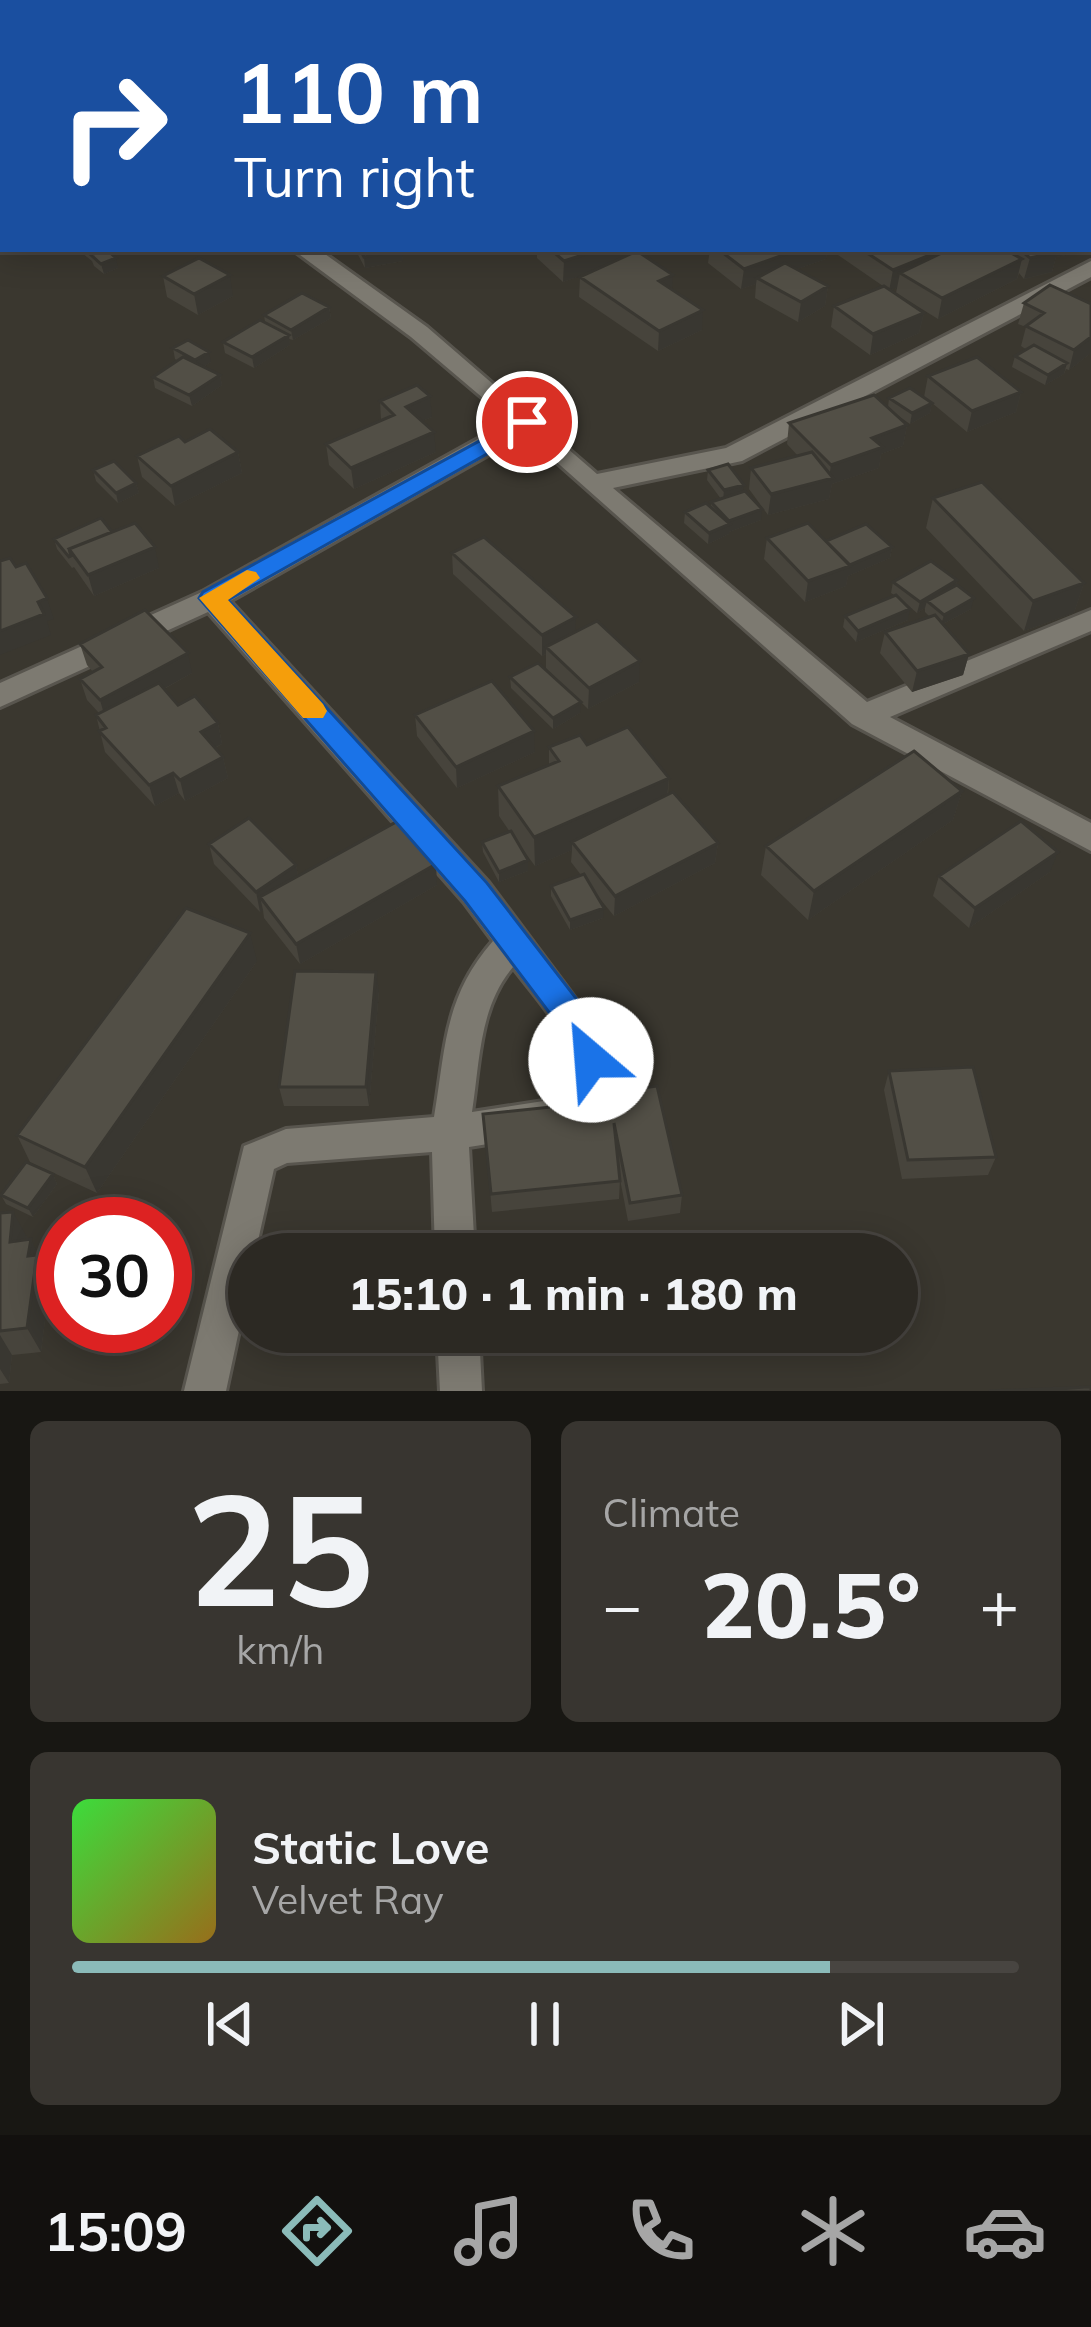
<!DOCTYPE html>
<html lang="en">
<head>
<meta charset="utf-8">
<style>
  body { margin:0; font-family:Mulish,sans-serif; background:#383530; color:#f1f3f6; height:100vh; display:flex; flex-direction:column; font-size:45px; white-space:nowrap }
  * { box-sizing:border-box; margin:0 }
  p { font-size:39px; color:#a6a6a6 }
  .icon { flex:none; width:66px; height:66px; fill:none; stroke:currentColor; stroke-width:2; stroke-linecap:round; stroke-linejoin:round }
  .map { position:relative; height:1391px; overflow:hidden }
  .sheet { display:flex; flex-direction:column; gap:30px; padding:30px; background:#181713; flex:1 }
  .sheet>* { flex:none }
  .hud { position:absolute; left:0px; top:0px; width:1092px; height:252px; box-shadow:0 6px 30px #0003,0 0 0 3px #484541; background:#1a4fa0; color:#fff; overflow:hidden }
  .speed { position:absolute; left:36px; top:1197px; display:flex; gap:24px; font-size:60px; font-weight:700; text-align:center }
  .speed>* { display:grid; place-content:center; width:156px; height:156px; border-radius:50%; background:#2c2923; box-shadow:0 6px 30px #0003,0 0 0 3px #484541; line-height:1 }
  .speed .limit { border:18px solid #d22; background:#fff; color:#111 }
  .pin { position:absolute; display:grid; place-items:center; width:102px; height:102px; color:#fff; margin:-51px; border:6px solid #fff; border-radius:50%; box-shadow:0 3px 12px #0007 }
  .me { position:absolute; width:132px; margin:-66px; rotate:333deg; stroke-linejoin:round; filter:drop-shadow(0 0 9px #0008) }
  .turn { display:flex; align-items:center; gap:42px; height:252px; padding:0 36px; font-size:54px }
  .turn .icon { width:156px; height:156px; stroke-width:2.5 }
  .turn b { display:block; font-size:84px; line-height:102px }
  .big { font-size:90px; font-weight:800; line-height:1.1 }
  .sheet .card { flex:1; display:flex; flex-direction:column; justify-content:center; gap:18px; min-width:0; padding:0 42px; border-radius:18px; background:#383530 }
  .sheet .dial { align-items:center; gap:0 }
  .dial b { font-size:156px; line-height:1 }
  .song { display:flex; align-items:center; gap:36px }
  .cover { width:144px; height:144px; border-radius:18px; background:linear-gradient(135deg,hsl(120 70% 55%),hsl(40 70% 35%)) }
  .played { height:12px; border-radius:6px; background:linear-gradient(90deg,#8bbbb9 80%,#484541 80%) }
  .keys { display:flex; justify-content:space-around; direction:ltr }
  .heat { display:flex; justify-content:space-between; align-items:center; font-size:66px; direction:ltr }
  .sheet .tiles { flex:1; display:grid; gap:30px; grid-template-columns:1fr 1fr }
  .card:last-child { grid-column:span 2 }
  .trip { position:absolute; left:228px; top:1233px; width:690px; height:120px; border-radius:60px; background:#2c2923; box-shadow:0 6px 30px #0003,0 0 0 3px #484541; font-weight:800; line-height:120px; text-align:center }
  .menu { display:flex; height:192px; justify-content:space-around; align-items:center; background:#12100e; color:#a6a6a6 }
  .menu .icon { width:84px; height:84px }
  .menu .active { color:#8bbbb9 }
  .menu b { font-size:54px; color:#f1f3f6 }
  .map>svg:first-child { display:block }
</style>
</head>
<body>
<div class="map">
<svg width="1091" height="1391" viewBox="0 0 1091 1391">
  <rect width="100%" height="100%" fill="#3a372f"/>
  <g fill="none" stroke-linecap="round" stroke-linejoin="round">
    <g stroke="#58554e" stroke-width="6">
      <path id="street" d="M56,0H76L78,3H58Z
        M257,0H281L255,3Z
        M3,148V160L0,161V149Z
        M292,249H318L427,327L597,474L726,448L1091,261V277L742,461L613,488L867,702L1091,610V631L890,717L1091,823V851L852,724L525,434L230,601L488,882L595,1025L609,1060L607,1084L587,1118L556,1133L469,1147L475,1254H435L432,1152L287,1163L274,1169L255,1254H249V1284L226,1391H184L244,1146L286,1129L434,1117C446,1046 444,997 493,941L464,902L208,612L0,707V683L202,592L510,421L411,337ZM513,967C538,1001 575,1035 571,1080L550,1100L472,1112C480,1061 479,1007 513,967Z
        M437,1332H479L482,1391H440Z"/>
    </g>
    <use href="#street" fill="#7d7a71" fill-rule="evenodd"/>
  </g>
  <path fill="#47443c" d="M77,249H109L118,268L104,274L94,266L92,261Z
    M355,249H401L403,261L365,268Z
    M537,249H628V255L672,290L702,330L658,351L579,297L580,277L588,273L563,282L537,258Z
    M710,249H827L826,259L797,269L828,286L825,306L798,322L755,298L756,284L741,289L708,263Z
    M838,249H940L941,253L950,249H1067L1066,255L1056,257L1052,272L1024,279L1019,273L1017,279L938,319L896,293L897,288L890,290L924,313L919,333L870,355L831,327L834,306L883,286L838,255Z
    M163,276L233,296L198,315L167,297Z
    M1024,303L1091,304V353L1069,370L1066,369L1064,374L1045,385L1012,367L1015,356L1027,350L1021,346L1026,327L1018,324Z
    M329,307L331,318L293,340L289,339L290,345L254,368L225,353L223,342L265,322L264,315Z
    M173,348L211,362L203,367L220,375L222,385L192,406L155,388L153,377L178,361L175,359Z
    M928,376L1021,392L1016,412L967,432L932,403L930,413L910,424L894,413L907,425L903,446L881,454L879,468L832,484L829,499L768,515L749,489L751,468L798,456L787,444L789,423L888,407L889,398L924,397Z
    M380,401L432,417L422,421L436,452L354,489L329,465L326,444L381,420Z
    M185,442L238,452L242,473L175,506L142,477L137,456Z
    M93,470L136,483L139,493L118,503L96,481Z
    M708,470L743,491L761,520L729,532V534L708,544L684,523L685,512L711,507V502L721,499L707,480Z
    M933,498L1084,583L1074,613L1024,631L926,528Z
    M112,532L159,568L94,596L74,567L72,568L57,549L54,539Z
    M767,538L826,541L892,547L890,558L848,576L846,586L805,602L764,559Z
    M452,553L575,632L639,682L588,709L546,668V654L542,656L453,574Z
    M957,580L956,586L971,609L943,624L969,654L963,675L912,692L880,653L885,632L930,617L925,612V608L917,613L905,603L908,620L856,642L843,627L845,616L894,595L891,593L893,582Z
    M80,644L192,673L164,689L178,705L218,723L222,744L215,748L223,757L228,778L185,801L179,793L155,806L105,752L96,715L99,713L87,700L80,679L93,672L87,665Z
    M510,677L580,713L553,729L511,688Z
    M415,715L535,752L457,788L417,736Z
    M587,745L669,778L668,795L718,843L715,863L614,916L592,889L603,918L570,930L551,896V886L581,875L571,862L572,850L535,866L512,835L528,860V871L499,882L483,852L482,842L510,832L499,816L498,786L549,765V747Z
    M962,791L953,820L808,920L761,875L766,846Z
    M209,844L296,865L298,876L437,885L300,964L264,918L263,910L260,912L214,864Z
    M1050,872L969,928L933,896L939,876Z
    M257,961L97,1193L30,1162L17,1135Z
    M379,991L369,1106H284L279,1087Z
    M889,1071L996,1157L988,1175L902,1179L884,1090Z
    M607,1093L682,1195L680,1213L628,1221L620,1179L619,1199L492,1212L483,1114L607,1101Z
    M53,1174L57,1184L33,1217L6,1204L1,1195Z
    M0,1213L27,1237V1240L44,1264V1267L50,1280L41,1352L12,1355L9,1383L0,1384Z"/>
  <path fill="#393731" d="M1091,31V56L1089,57V32Z
    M0,89H3V109H0Z
    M601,249H628V260L563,282L564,261Z
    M800,249H827L826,259L763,281L757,278L756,284L741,289L744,269Z
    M1043,249H1067L1066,255L1056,257L1052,272L1024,279L1030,258Z
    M402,250L403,261L365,268L364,257Z
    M942,250L938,270L900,273L897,288L889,291L893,270Z
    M116,258L118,268L104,274L101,264Z
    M1022,259L1017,279L938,319L942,298Z
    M230,275L233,296L198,315L194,294Z
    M673,275L672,295L659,281Z
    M828,286L825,306L798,322L801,302Z
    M329,307L331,318L293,340L291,330Z
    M703,310L702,330L658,351L659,331Z
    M924,313L919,333L870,355L873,334Z
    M289,335L290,345L254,368L252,357Z
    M1091,337V353L1069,370L1074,350Z
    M209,352L211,362L197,371L195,360Z
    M1067,363L1064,374L1045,385L1048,375Z
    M220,375L222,385L192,406L189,395Z
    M1021,392L1016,412L967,432L972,411Z
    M430,396L432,417L408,427L406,407Z
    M932,403L930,413L910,424L912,413Z
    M907,425L903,446L881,454L879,468L832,484L829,499L768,515L771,494L829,479L831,465L872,438Z
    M434,432L436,452L354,489L351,468Z
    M238,452L242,473L175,506L171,486Z
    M136,483L139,493L118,503L116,493Z
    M744,485L743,495L723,501L724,490Z
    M762,509L761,520L729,532V534L708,544L709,533L729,521Z
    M155,547L159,568L94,596L88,575Z
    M892,547L890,558L848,576L846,586L805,602L808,581Z
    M957,580L955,591L927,601L925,608L917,613L920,602Z
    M1084,583L1074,613L1024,631L1033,601Z
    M47,598L54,619L47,621L51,635L0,655V631L38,602Z
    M974,598L971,609L941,625L944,615Z
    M910,609L908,620L856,642L858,631Z
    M576,617L575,638L546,647V654L542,656V635Z
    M188,653L192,673L106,721L100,700Z
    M969,654L963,675L912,692L917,671Z
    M640,661L639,682L588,709L589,688Z
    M581,702L580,713L553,729V718Z
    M218,723L222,744L206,752L201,732Z
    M534,731L535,752L457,788L456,767Z
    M223,757L228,778L185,801L180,780Z
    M173,773L179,793L155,806L149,785Z
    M669,778L666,808L572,842V850L535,866L534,837Z
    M962,791L953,820L808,920L814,891Z
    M718,843L715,863L614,916L615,896Z
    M1058,852L1050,872L969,928L975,908Z
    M528,860V871L499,882V872Z
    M436,864L437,885L300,964L296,944Z
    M296,865L300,885L260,897L263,910L260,912L256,892Z
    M604,908L603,918L570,930V920Z
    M250,933L257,961L97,1193L85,1167Z
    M376,972L379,991L369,1106L366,1087Z
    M53,1174L57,1184L33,1217L28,1208Z
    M13,1212L27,1237L23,1267L10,1242Z
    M31,1239L50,1280L41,1352L27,1328L28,1256Z
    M0,1335L12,1355L9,1383L0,1369Z"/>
  <path fill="#524f46" stroke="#393731" stroke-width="3" d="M1091,8V31L1089,32V9Z
    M0,63H3V89H0Z
    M106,249L116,258L101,264L91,255Z
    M360,249H401L402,250L364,257Z
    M550,249H601L564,261Z
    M718,249H800L744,269Z
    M861,249H940L942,250L893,270Z
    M950,249H1004L1022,259L942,298L900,273Z
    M1019,249H1054L1057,252L1030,258Z
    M637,251L673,275L659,281L703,310L659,331L580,277Z
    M199,258L230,275L194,294L163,276Z
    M785,263L828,286L801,302L757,278Z
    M1050,285L1091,304V337L1074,350L1026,326L1044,313L1024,303Z
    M884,286L924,313L873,334L834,306Z
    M302,293L329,307L291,330L264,315Z
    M260,320L289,335L252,357L223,342Z
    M188,340L209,352L195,360L173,348Z
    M1034,345L1067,363L1048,375L1015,356Z
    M183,357L220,375L189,395L153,377Z
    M977,357L1021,392L972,411L928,376Z
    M417,385L430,396L406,407L434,432L351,468L326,444L394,415L380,401Z
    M910,388L932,403L912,413L889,398Z
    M874,395L907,425L872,438L883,447L831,465L789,423Z
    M210,429L238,452L171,486L137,456L179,436L185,442Z
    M812,452L833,478L771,494L751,468Z
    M114,461L136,483L116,493L93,470Z
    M728,464L744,485L724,490L708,470Z
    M982,482L1084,583L1033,601L933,498Z
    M745,491L762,509L729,521L711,502Z
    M706,503L730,524L709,533L685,512Z
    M101,518L112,532L69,549L71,556L69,557L54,539Z
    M135,523L155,547L88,575L69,549Z
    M808,523L850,566L808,581L767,538Z
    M866,524L892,547L850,565L826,541Z
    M484,537L576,617L542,635L452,553Z
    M10,558L16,567L26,563L47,598L38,602L44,614L0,631V561Z
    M931,561L957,580L920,602L893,582Z
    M957,585L974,598L944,615L927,601Z
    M896,595L910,609L858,631L845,616Z
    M145,610L188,653L100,700L80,679L102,667L80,644Z
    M935,615L969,654L917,671L885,632Z
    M597,621L640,661L589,688L546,647Z
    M538,663L581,702L553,718L510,677Z
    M492,681L534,731L456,767L415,715Z
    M159,683L178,705L195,696L218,723L201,732L223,757L180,780L173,773L149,785L99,731L106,728L96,715Z
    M628,727L669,778L534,837L498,786L559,761L549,747L580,735L587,745Z
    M914,751L962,791L814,891L766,846Z
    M673,792L718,843L615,896L572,842Z
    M249,818L296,865L256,892L209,844Z
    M398,821L436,864L296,944L260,897Z
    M1021,821L1058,852L975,908L939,876Z
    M511,831L528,860L499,872L482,842Z
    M584,874L604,908L570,920L551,886Z
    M186,908L250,933L85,1167L17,1135Z
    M295,971L376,972L366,1087H279Z
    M973,1067L996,1157L908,1160L889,1071Z
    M657,1086L682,1195L630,1203L614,1123L620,1181L491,1194L483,1114L609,1101L607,1093Z
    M26,1162L53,1174L28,1208L1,1195Z
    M13,1212L10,1242L31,1239L28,1256L37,1255L27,1328L0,1331V1213Z
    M1091,1387V1391H989Z"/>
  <path fill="#1a73e8" stroke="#114b97" stroke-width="3" d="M527,415L535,417V427L228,600L487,883L589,1015L608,1060L603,1070L591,1074L579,1070L564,1032L465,901L199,598L203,592Z"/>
  <path fill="#f59e0b" d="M247,570L256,572L260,578L228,600L323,704L327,711L323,718H303L199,598Z"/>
</svg>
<div class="speed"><div class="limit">30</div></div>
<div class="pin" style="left:527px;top:422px;background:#d93025"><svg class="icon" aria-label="arrive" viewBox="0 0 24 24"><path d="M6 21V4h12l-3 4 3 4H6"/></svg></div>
<svg class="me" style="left:591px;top:1060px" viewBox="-20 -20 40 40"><circle r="19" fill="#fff"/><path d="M0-13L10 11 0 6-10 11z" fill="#1a73e8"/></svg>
<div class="trip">15:10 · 1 min · 180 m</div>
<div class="hud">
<div class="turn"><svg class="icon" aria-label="right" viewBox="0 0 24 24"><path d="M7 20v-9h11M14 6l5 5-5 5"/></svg><div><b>110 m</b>Turn right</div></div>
</div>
</div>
<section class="sheet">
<div class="tiles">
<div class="card dial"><b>25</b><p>km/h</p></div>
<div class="card"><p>Climate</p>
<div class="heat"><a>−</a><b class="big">20.5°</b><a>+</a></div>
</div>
<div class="card">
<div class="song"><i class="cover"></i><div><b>Static Love</b><p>Velvet Ray</p></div></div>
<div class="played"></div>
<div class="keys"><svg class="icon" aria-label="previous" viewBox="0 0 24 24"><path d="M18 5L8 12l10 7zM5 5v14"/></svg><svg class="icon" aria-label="pause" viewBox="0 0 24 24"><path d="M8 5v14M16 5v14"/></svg><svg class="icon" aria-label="next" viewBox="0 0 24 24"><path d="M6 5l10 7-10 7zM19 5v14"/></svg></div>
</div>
</div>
</section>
<nav class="menu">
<b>15:09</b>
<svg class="icon active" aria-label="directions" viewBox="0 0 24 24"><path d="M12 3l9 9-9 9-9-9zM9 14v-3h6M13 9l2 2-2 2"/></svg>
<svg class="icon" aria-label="music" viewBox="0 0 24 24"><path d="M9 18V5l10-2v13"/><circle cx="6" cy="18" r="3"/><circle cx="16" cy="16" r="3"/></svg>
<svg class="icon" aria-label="phone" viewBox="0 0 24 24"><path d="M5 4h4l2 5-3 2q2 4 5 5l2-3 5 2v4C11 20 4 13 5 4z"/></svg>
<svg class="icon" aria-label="climate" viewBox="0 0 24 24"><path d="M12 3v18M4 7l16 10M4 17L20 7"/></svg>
<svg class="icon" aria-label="car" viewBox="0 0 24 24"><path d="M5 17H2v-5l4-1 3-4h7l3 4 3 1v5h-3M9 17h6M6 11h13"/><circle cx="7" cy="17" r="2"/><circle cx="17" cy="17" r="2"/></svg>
</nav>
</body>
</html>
